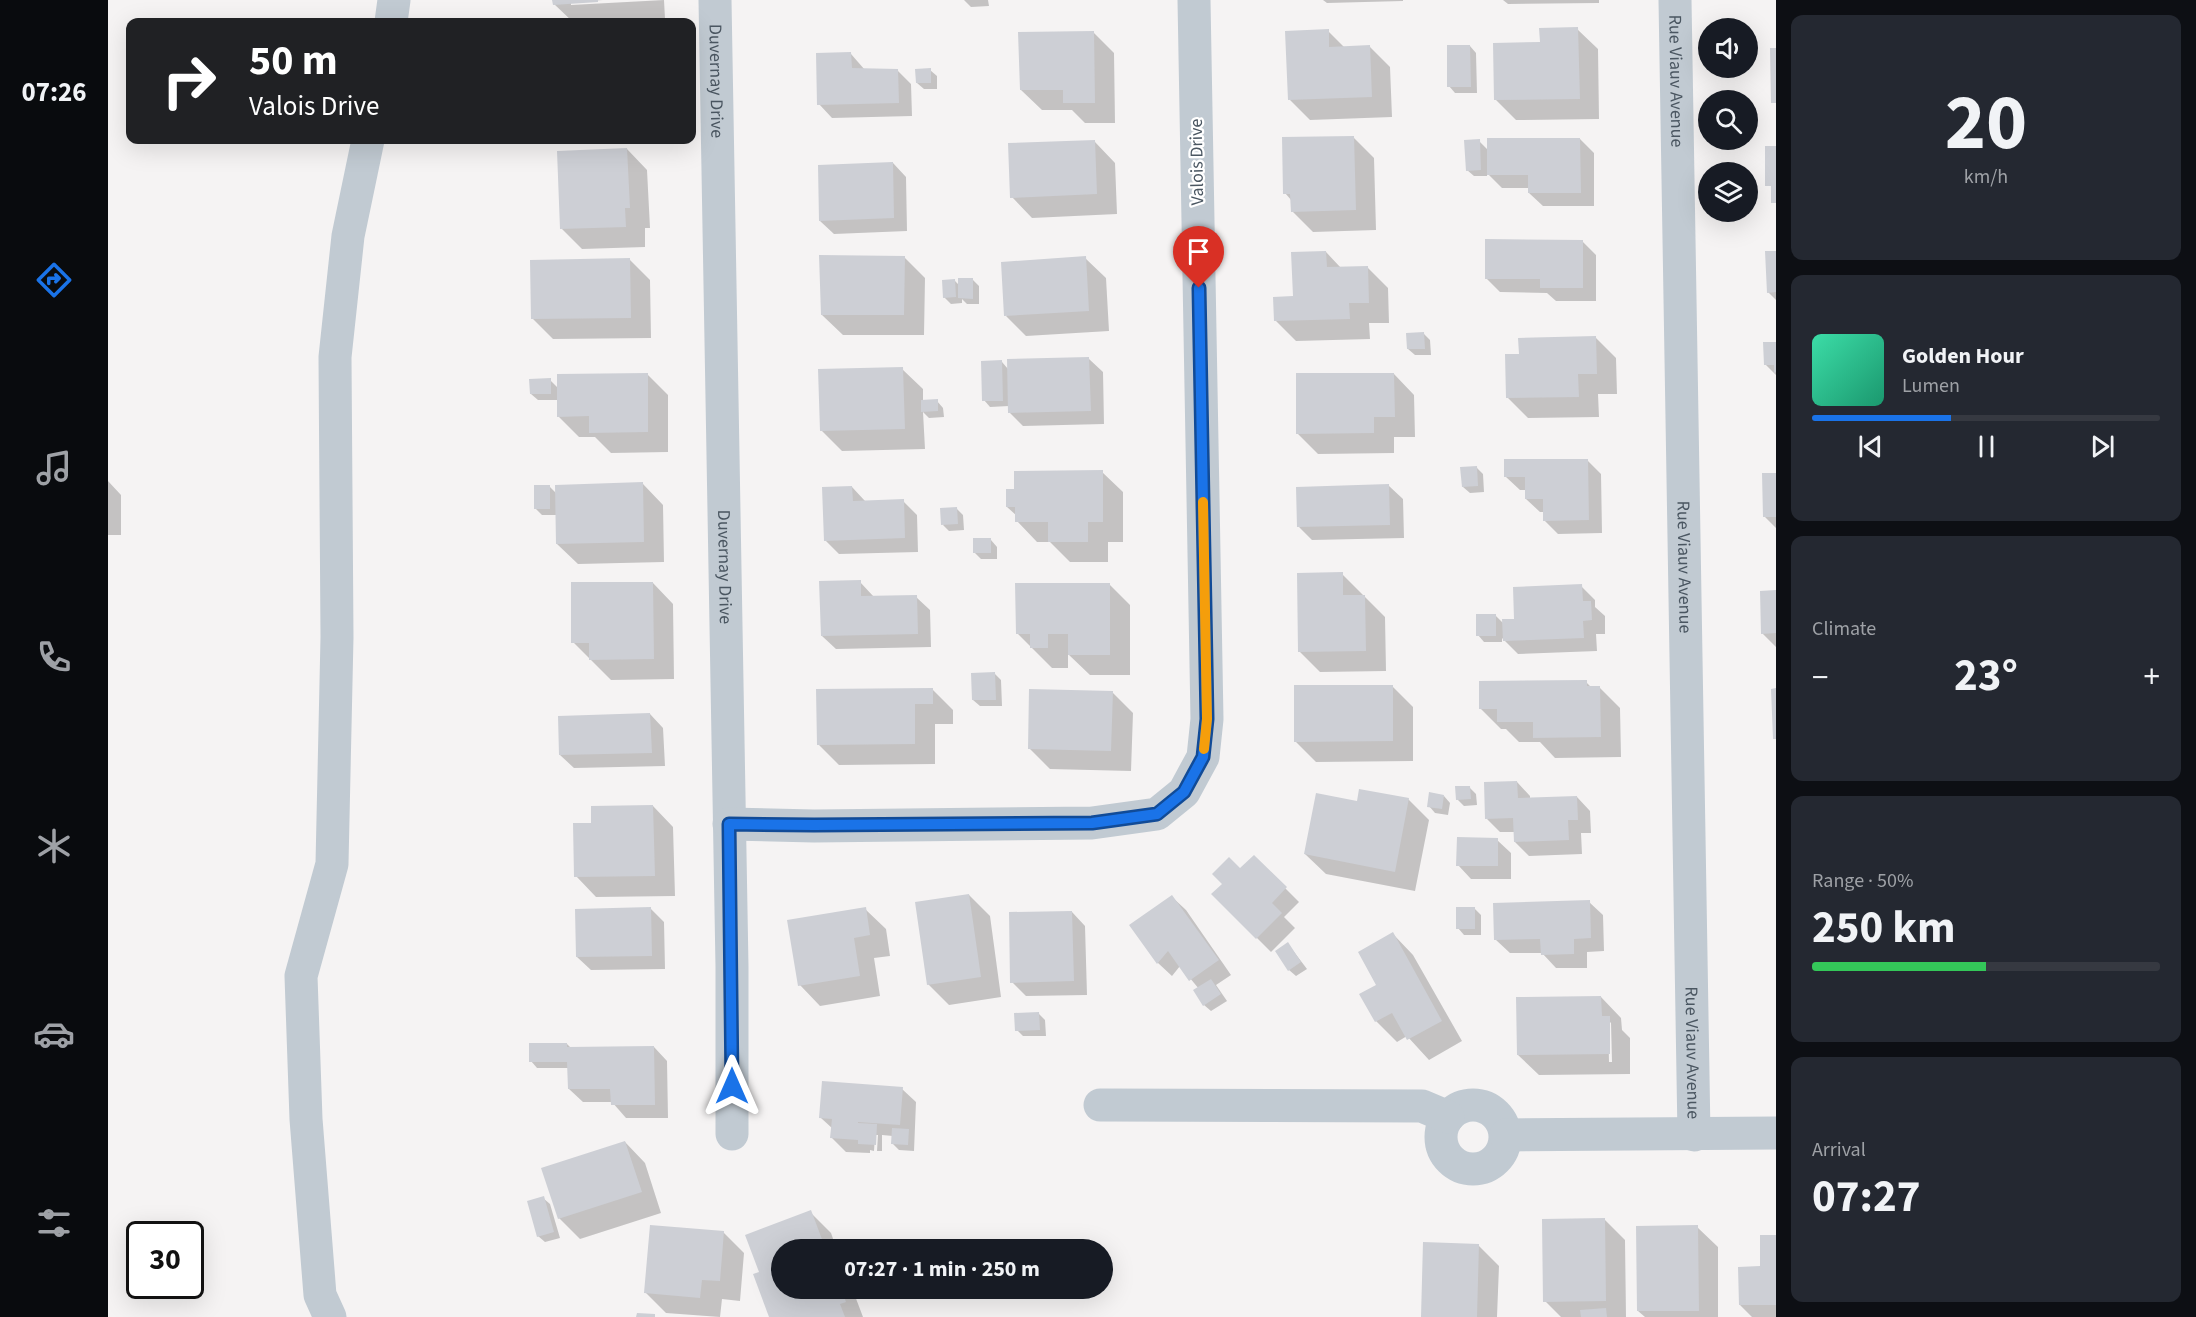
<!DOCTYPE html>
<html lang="en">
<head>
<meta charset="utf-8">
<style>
  body { margin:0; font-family:"Source Sans 3",sans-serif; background:#242831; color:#f1f3f6; height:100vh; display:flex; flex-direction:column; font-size:22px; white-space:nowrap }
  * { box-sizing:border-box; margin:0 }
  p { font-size:20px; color:#9ea1a6 }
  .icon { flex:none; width:33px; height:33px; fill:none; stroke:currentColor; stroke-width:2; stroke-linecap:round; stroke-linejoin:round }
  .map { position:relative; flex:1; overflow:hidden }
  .side { display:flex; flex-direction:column; gap:15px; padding:15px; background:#0d0f14; width:420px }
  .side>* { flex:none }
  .hud { position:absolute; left:18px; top:18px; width:570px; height:126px; border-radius:12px; box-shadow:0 6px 24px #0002; background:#202124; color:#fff; overflow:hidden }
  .tools { position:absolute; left:1590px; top:18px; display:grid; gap:12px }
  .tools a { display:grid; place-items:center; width:60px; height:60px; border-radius:50%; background:#171b24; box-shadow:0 6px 24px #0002; font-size:30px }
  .speed { position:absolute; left:18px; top:1221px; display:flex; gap:12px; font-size:30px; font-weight:700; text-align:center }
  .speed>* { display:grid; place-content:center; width:78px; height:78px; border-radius:50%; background:#171b24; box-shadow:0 6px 24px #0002; line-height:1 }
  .speed .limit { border:3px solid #111; border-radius:9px; background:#fff; color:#111 }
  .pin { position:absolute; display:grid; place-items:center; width:51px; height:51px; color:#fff; margin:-62px -26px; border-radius:50% 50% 50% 0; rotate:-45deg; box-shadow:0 0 6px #0007 }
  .pin .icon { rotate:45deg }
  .me { position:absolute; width:66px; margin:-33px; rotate:0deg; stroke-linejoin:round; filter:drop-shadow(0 0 4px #0008) }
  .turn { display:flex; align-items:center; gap:21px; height:126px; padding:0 24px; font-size:27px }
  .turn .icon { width:78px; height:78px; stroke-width:2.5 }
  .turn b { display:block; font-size:42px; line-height:51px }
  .big { font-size:45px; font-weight:700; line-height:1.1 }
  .side .tile { flex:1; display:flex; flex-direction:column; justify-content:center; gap:9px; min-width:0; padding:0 21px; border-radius:12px; background:#242831 }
  .side .dial { align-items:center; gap:0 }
  .dial b { font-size:78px; line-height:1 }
  .song { display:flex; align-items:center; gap:18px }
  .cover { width:72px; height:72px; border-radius:9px; background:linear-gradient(135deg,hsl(160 70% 55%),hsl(160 70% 35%)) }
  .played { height:6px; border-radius:3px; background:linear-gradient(90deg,#1a73e8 40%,#363941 40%) }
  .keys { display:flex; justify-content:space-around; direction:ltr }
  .heat { display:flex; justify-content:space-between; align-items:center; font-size:33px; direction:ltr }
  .charge { height:9px; border-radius:4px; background:linear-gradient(90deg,#34c759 50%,#363941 0) }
  .trip { position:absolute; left:663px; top:1239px; width:342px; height:60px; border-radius:30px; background:#171b24; box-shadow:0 6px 24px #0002; font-weight:700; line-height:60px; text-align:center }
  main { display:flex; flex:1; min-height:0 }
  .dock { display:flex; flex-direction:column; width:108px; justify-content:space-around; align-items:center; background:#090b0e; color:#9ea1a6 }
  .dock .icon { width:42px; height:42px }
  .dock .current { color:#1a73e8 }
  .dock b { font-size:27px; color:#f1f3f6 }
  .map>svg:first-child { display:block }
</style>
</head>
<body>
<main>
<nav class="dock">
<b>07:26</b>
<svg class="icon current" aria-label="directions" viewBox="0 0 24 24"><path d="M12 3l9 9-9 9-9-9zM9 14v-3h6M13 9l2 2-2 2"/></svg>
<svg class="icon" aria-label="music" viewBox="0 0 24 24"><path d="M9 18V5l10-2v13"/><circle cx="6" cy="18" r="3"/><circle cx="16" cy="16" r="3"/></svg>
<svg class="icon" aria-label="phone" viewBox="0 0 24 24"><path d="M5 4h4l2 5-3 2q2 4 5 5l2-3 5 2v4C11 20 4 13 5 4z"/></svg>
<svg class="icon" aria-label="climate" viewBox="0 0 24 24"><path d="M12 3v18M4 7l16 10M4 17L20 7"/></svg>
<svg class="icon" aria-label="car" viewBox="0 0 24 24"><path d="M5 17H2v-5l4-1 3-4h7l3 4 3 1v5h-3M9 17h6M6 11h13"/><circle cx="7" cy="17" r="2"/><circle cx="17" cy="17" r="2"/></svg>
<svg class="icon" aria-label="filters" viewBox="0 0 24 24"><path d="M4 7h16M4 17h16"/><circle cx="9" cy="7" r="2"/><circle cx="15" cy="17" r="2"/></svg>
</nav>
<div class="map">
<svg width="1668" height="1317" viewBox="0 0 1668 1317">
  <rect width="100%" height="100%" fill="#f5f3f3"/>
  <path fill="#0003" fill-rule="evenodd" d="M446,0H495L463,2V5L556,0L557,19L465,22L446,4Z
    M856,0H880L881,6L863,7Z
    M1215,0H1295V1L1219,3Z
    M1395,0H1491V3L1400,4Z
    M1469,29L1490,49L1491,119L1408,120L1388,100L1433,44Z
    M1220,31L1237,48L1262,47L1282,67L1284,117L1202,120L1182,100Z
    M985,32L1006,53L1007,123H977L964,110H934L913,90Z
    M1362,46L1368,53L1369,93H1347L1341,86Z
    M743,54L757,70H789L803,84L804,116L724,118L711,104Z
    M822,70L829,76V89H816L809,83Z
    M1245,137L1266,158L1268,230L1205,232L1184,211V201L1177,193Z
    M1472,139L1486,153V206H1435L1421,193V188H1394L1379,173V176H1366L1359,170L1371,141L1380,150Z
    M987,142L1007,163L1009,214L924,218L904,197Z
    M519,149L539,170L542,228H537V247L474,249L454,229Z
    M785,163L798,177L799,231L726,234L712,221Z
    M1474,241L1488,255V301H1448L1439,293L1392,292L1378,278Z
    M1218,252L1233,268L1259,267L1280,288L1281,323H1261L1262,339L1188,341L1167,320L1186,298Z
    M1668,252V300L1660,292Z
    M796,257L817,278L816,335H735L714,315Z
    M977,258L998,278L1001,331L918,336L898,316Z
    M522,260L542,280L543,338L445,339L424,318Z
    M865,280L871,286V304H859L854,299V303L843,304L836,297L847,281L852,286Z
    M1316,334L1322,340L1323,355H1307L1300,349Z
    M1488,338L1508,358L1509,394H1490L1491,417L1420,418L1400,398L1412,356Z
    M1668,343V391V375L1657,364Z
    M981,359L995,372L996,424L915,426L902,413L901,406L882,407L876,400L894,362L900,369Z
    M794,369L815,389V401H829L835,408L836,417L821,418L815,412L817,449L734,451L713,430Z
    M539,374L560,395V452L503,453L487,437H471L450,416V400H430L423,394L442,380L450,388Z
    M1286,374L1306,395L1307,437H1286V453L1210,454L1189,433Z
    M1479,460L1493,474L1494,533L1450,534L1436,520V512H1432L1418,499V490H1412L1398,477Z
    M1369,468L1375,474L1376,492L1362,493L1355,487Z
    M994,472L1015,492V542H1000V562H962L942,542H929L909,521V516L899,507L908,490Z
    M1668,474V528L1657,517Z
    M0,481L13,495V535H0Z
    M535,484L555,505L556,562L470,564L449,544V515H434L427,508L442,487L448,493Z
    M1281,486L1295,499L1296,538L1204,540L1191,527Z
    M744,487L757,501H795L809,515L810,552L731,554L717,540Z
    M848,508L855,515L856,530L841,531L835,525Z
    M883,540L889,547V559H873L866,552Z
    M1234,574L1277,617L1278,671L1212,672L1191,651Z
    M752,582L766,597H808L822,610L823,647L728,649L714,636Z
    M545,583L565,604L566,679L503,680L465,642Z
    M1001,584L1022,605V675H982L960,654V668H944L909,633Z
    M1473,586L1487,600V607L1497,616V634H1488L1489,651L1410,654L1394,638V642H1376L1370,635L1387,615L1396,624L1408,620Z
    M1668,592V647L1654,633Z
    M886,673L893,680L894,706H872L865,700Z
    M1478,682L1484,688H1492L1512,708L1513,757L1447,758L1432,742H1411L1398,729H1393L1373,709Z
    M1284,686L1305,707V761L1208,762L1187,741Z
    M824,689L845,710V724H827V764L731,765L710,744Z
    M1004,692L1025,713L1023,771L942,769L921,748Z
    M542,714L555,728L557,766L466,768L452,755Z
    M1409,782L1422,796V799L1469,797L1482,811L1483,833H1473L1474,854L1421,856L1407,842V832H1392L1379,819Z
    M1361,787L1368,794L1369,805L1356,806L1349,799Z
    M1336,796L1342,803L1340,815L1327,813L1321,806Z
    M1300,799L1321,820L1307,891L1218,874L1197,854L1250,802Z
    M545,806L565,827L567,896L488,897L468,876Z
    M1389,840L1403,853V879H1363L1350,865Z
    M1146,857L1191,902L1176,917L1187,928L1163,952L1105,894Z
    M861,895L882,916L893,997L841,1005L820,984Z
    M1064,897L1078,910L1123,975L1108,985L1119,1001L1103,1011L1096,1005L1091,989L1072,966L1064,976L1050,963L1024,925Z
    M1481,902L1495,915L1496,951L1479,952V968H1448L1434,953H1402L1388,940Z
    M542,908L556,922L557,969L483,970L469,957Z
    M1366,908L1373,915V935H1356L1350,928Z
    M757,909L778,929L782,956L766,958L772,996L712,1006L692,985Z
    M964,912L977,926L979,995L918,996L904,982Z
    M1285,934L1305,955L1354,1041L1321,1060L1299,1036L1289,1042L1268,1021L1270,986Z
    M1180,944L1199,969L1188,976L1181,970Z
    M1493,997L1513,1018L1514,1030L1522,1038V1074L1431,1075L1410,1055ZM1500,1020L1503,1023L1504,1062H1501Z
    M931,1014L937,1020L938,1036H915L909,1030Z
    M459,1044L463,1048L546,1047L559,1061L560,1118H518L504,1102H475L461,1089V1068H429L423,1061Z
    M794,1089L808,1102L806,1151L791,1150L785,1144V1136L774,1135V1151H769L770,1135H767L766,1151L762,1150V1153L738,1152L724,1138L725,1129L713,1118Z
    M517,1142L537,1163L553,1213L472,1239L451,1218Z
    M435,1198L442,1204L452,1238L437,1242L430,1236Z
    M702,1212L723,1233L729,1250H674V1288H744L755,1317H663L653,1273Z
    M1496,1219L1517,1240L1518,1317H1453L1437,1301Z
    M1589,1227L1610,1247V1317H1537L1530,1311Z
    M615,1232L636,1253L632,1301L614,1299L612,1317L558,1313L538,1293Z
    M1668,1236V1317H1644L1632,1305L1654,1268Z
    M1370,1245L1391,1266L1389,1317H1315Z"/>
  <path fill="#cdcfd5" d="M444,0H490V2L445,5Z
    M1470,27L1472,99L1386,100L1385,43L1432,42L1431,28Z
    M1221,29V47L1262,45L1264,97L1180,100L1177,31Z
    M986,31L987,103H955V90H912L910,32Z
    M1339,45H1362L1363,87H1339Z
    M1662,48H1668V103H1663Z
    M743,52L744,68L790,69L791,103L709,105L708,53Z
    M823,68V83H808L807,69Z
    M1246,136L1248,210L1183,212L1182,194H1175L1174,137Z
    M1379,138H1472L1473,193H1420V175H1379Z
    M1372,139L1373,170L1358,171L1356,140Z
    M987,140L989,194L902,198L900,143Z
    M1657,146H1668V203H1663V186H1657Z
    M519,148L522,208H517L518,227L452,229L449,151Z
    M785,162L786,218L711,221L710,165Z
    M1377,239L1475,240V288H1432V279H1377Z
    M1218,251L1219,267L1260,266L1261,303H1241L1242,319L1166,321L1165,297L1185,296L1183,252Z
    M1657,251H1668V292L1659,293Z
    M711,255L797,256L796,315H713Z
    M978,256L981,311L896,316L893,262Z
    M522,258L523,318L423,319L422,260Z
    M850,278H865V299L850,298Z
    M847,279L848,297L835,298L834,280Z
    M1316,332L1317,349H1299L1298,333Z
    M1488,336L1489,374H1470L1471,397L1398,398L1397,354H1411L1410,338Z
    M1655,342H1668V372L1666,373V365H1656Z
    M981,357L983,411L900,413L899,359Z
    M894,360L895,401H874L873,361Z
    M795,367L797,429L712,431L710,369Z
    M540,373V432L481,433V416L449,417V374Z
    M1188,373H1286L1287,417H1266V433L1188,434Z
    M443,378V394H422L421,379Z
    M830,399V411L813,412V400Z
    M1396,459H1480L1481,520L1435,521V499H1417V477H1396Z
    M1369,466L1370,486L1354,487L1352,467Z
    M995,470V522H980V542H940V522H907V507H898V489H906V471Z
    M1654,473H1668V517H1655Z
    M535,482L536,542L448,544L447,485Z
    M1281,484L1282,525L1189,527L1188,487Z
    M426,485H442V509H426Z
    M744,486L745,501L796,499L797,538L716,541L714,487Z
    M849,507L850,524L833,525L832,508Z
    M865,538H883V553H865Z
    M1235,572V595H1257L1258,651L1190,652L1189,573Z
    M753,580V596L809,595L810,634L713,636L711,581Z
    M463,582H545L546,659L481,660V643H463Z
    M907,583H1002V655H960V634H940V648H922V634H908Z
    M1474,584L1475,601H1483L1484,620L1475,621L1476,638L1395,641L1394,619H1406L1405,587Z
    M1668,590V633L1653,634L1652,591Z
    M1368,614H1388V636H1368Z
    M887,672L888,700H864L863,673Z
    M1479,680V686H1492L1493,737L1425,738V722H1389V709H1371V681Z
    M1186,685H1285V741L1186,742Z
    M825,688V704H807V744L709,745L708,689Z
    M1668,688V739H1665L1663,689Z
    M921,689L1005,691L1003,751L920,749Z
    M542,713L544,753L451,755L450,716Z
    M1409,781L1410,798L1469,796L1470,820H1460L1461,840L1406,842L1405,818L1377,819L1376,782Z
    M1347,786H1362L1363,799L1348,800Z
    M1251,789L1301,798L1287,872L1196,854L1208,793L1249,801Z
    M1321,792L1336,795L1334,809L1319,807Z
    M545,805L547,876L466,877L465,823H483V806Z
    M1349,837L1390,838V866H1348Z
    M1146,855L1179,887L1164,903L1174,913L1148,939L1103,894L1114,884L1104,874L1121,857L1132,868Z
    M861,894L873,977L819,985L807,902Z
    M1064,895L1111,960L1081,981L1060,951L1049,964L1021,925Z
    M1482,900L1483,938L1466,939V954L1433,955L1432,939L1386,940L1385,903Z
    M543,907L544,956L468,957L467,909Z
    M758,907L762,935L746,938L752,976L690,986L679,920Z
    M1348,907H1367V929H1348Z
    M964,911L966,981L902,983L901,912Z
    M1285,932L1334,1021L1299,1040L1284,1013L1267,1022L1251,994L1268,985L1250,952Z
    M1180,942L1193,962L1180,971L1167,951Z
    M1103,979L1113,994L1095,1006L1085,990Z
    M1493,996L1494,1016H1502V1054L1409,1055L1408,997Z
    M931,1012L932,1030L907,1031L906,1013Z
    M421,1043H459V1047L546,1046L547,1105H503L502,1089H460L459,1062H421Z
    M714,1081L795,1087L792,1125L750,1122V1123L769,1124L768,1145L750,1144V1140L722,1138L724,1119L711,1118Z
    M784,1128L801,1129L800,1145L783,1144Z
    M517,1141L534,1192L450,1219L433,1168Z
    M436,1196L446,1232L429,1237L419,1201Z
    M703,1210L718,1250H674V1288H733L738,1302L732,1304L737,1317H661L645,1274L651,1272L637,1235Z
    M1497,1218L1498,1301L1435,1302L1434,1219Z
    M542,1225L616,1231L612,1281L594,1280L592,1298L536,1293Z
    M1590,1225L1591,1311H1529L1528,1226Z
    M1652,1235H1668V1305H1631L1630,1267L1652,1266Z
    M1315,1242L1371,1244L1369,1317H1313Z
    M1498,1308L1499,1317H1473L1472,1310Z
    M529,1313L547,1314V1317H528Z"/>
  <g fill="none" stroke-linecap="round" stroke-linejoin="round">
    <g stroke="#c1cad2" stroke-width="33">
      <path id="s1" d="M607,0L624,967V1134"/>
      <path id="s2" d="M1567,0L1586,1135"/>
      <path d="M283,22L286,0"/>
      <path d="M621,824L706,826L984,823L1049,814L1076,792L1095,757L1099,719L1086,0"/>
      <circle cx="1365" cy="1137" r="32"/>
      <path d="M992,1105L1314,1106L1340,1117"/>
      <path d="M1398,1135L1668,1133"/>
      <path d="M222,1317L212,1295L198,1119L193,976L224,864L229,637L227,357L240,236L260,140"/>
    </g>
  </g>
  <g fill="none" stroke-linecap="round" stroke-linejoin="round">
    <g stroke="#114b97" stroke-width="15">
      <path id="route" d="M624,1086L621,824L706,825L984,823L1049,814L1076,792L1095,757L1099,719L1091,288"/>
    </g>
    <use href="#route" stroke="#1a73e8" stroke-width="10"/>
    <path stroke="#f59e0b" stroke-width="10" d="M1095,502L1099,719L1096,749"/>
  </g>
  <g text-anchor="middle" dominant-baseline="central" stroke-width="4.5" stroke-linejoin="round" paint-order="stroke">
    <g font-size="18" fill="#4a5661" stroke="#fff">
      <text stroke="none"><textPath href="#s1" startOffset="81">Duvernay Drive</textPath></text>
      <text stroke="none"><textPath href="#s2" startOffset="81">Rue Viauv Avenue</textPath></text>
      <text transform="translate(1089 162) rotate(-91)">Valois Drive</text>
      <text stroke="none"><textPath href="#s1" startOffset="567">Duvernay Drive</textPath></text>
      <text stroke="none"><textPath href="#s2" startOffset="567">Rue Viauv Avenue</textPath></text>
      <text stroke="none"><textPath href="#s2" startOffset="1053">Rue Viauv Avenue</textPath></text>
    </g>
  </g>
</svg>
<div class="tools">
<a><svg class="icon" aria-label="sound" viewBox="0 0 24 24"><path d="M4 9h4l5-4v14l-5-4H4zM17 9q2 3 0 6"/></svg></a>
<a><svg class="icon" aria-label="search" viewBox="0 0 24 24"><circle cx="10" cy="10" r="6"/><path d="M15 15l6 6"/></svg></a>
<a><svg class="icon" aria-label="layers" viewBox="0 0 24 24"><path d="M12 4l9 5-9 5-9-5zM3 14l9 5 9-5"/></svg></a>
</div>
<div class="speed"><div class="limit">30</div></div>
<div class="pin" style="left:1091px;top:288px;background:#d93025"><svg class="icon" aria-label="arrive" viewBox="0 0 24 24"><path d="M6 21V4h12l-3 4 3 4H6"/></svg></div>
<svg class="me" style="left:624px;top:1086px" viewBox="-20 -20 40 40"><path d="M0-17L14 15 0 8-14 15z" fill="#1a73e8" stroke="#fff" stroke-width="4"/></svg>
<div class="trip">07:27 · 1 min · 250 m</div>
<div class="hud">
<div class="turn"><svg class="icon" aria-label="right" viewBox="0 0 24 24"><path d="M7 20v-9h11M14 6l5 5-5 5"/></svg><div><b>50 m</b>Valois Drive</div></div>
</div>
</div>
<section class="side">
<div class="tile dial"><b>20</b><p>km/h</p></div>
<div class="tile">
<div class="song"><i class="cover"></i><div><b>Golden Hour</b><p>Lumen</p></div></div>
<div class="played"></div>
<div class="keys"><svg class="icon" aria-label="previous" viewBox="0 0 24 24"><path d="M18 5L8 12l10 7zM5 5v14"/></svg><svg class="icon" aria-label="pause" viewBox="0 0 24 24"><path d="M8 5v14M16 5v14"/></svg><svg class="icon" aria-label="next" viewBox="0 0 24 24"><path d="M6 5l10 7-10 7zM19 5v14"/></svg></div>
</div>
<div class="tile"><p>Climate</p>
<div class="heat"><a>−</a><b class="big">23°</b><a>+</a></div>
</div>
<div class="tile"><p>Range · 50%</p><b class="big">250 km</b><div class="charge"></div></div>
<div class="tile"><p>Arrival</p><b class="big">07:27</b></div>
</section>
</main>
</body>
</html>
